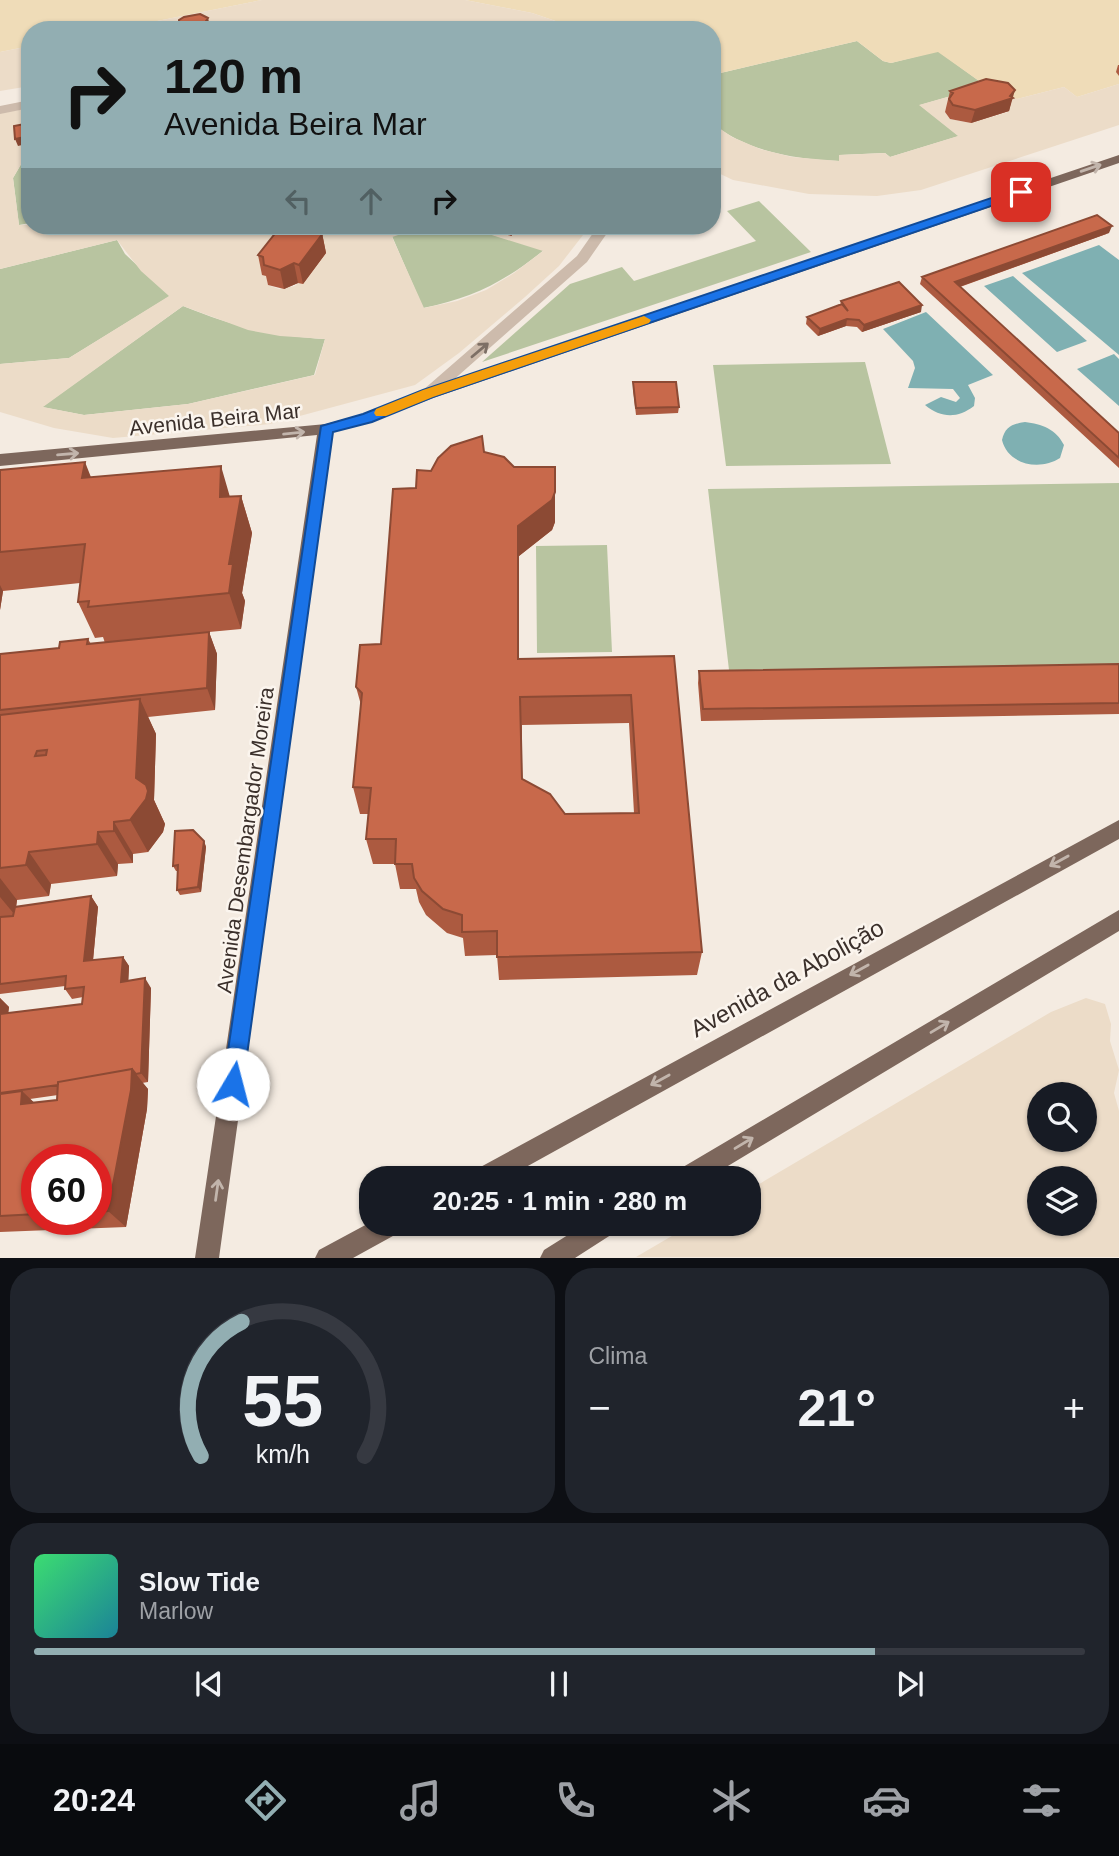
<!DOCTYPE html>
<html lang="pt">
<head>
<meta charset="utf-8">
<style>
  body { margin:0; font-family:Arial,sans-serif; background:#20242c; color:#f1f3f6; height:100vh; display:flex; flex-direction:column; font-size:26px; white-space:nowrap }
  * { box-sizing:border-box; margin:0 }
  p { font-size:23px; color:#9ea1a6 }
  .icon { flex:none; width:38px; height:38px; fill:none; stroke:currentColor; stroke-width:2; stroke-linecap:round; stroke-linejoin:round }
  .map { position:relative; height:1258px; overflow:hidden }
  .side { display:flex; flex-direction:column; gap:10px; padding:10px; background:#0d0f14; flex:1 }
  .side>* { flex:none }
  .top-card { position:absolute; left:21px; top:21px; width:700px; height:214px; border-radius:28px; box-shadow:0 2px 5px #0004; background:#92aeb2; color:#111; overflow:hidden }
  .tools { position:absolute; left:1027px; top:1082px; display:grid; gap:14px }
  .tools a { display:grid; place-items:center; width:70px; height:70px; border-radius:50%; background:#171b24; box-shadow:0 2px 5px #0004; font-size:35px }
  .speed { position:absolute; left:21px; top:1144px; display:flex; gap:14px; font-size:35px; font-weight:700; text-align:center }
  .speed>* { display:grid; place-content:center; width:91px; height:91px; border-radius:50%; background:#171b24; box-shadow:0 2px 5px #0004; line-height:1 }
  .speed .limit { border:10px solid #d22; background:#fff; color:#111 }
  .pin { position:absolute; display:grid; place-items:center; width:60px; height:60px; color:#fff; margin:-30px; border-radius:14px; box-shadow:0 4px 10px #0006 }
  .me { position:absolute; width:77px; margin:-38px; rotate:8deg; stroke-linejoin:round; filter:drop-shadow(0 0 5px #0008) }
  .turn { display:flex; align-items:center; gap:24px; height:147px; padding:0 28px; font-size:32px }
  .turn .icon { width:91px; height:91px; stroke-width:2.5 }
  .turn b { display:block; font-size:49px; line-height:60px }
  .lanes { display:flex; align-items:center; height:66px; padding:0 28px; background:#0003; justify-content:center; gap:35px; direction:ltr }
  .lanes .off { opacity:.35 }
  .big { font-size:52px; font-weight:700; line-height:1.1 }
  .side .widget { flex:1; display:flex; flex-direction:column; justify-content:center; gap:10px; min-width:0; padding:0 24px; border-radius:28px; background:#20242c }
  .side .dial { align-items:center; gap:0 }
  .dial svg { height:182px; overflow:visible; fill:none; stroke:#363941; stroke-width:7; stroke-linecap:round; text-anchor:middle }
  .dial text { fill:#f1f3f6; stroke:none }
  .song { display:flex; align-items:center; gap:21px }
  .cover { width:84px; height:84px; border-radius:10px; background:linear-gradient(135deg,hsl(140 70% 55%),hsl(190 70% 35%)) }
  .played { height:7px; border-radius:4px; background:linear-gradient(90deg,#92aeb2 80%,#363941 80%) }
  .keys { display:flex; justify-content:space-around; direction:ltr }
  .heat { display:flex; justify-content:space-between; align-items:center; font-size:38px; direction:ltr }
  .side .tiles { flex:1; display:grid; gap:10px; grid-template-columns:1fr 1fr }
  .widget:last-child { grid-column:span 2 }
  .trip { position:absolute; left:359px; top:1166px; width:402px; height:70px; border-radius:28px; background:#171b24; box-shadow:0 2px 5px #0004; font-weight:700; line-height:70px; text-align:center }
  .menu { display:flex; height:112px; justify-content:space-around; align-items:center; background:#090b0e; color:#9ea1a6 }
  .menu .icon { width:49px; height:49px }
  .menu .active { color:#92aeb2 }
  .menu b { font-size:32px; color:#f1f3f6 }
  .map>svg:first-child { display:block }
</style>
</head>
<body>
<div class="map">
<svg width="1119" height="1258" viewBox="0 0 1119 1258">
  <rect width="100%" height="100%" fill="#f4ebe1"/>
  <path fill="#b8c4a0" d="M857,41L883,61L891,63L938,51L986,86L920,105L959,136L890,157L885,153L839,155L840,161C796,159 747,152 712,123V75Z
    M30,149V223L19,225L13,178Z
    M759,201L811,252L482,362L570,284L622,267L634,281L756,241L727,211Z
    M426,226H463L544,250C504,282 473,298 423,308L392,236Z
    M117,240L125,254L170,296L69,358L0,364V269Z
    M183,306C232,326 272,336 325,339L314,375L188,404L84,415L42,407Z
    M865,362L891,464L726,466L713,365Z
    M1119,483V664L729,670L708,489Z
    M607,545L612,652L537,653L536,546Z"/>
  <path fill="#efdcb8" d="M0,0H262L112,30H30V46L0,52Z
    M465,0H1119V84L1077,97L1064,87L1017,99L996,93L938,52L891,63L883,61L857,41L712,75V30H582L532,13Z"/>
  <path fill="#ecdcc8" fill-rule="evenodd" d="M262,0H465L532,13L582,30H446L382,25L327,30H112Z
    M30,46V86L0,91V52Z
    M1119,84V125L921,190L877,196L809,194L733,180L712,170V123L732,137L760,149L792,157L839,161V155L885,153L890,157L958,136L919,105L986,86L996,93L1017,99L1064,87L1077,97ZM946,108L1008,112L971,123L950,119L945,112Z
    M30,108V130L18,145L30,144V149L13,178L19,225L426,226L392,237L424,308L457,301L486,290L514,273L543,251L463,226H480L510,236L514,233H527L536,226H590L559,266L525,297L459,353L415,385L270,424L113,438L54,428L0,412V364L69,358L169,296L141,271L117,240L0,269V113ZM326,253L295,286L279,289L268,285L267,276ZM183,306L248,330L280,336L325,339L315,375L188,404L84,415L43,407Z
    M1086,998L1105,1004L1111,1024L1110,1041L1119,1070L1114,1093L1119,1111V1257H636L694,1223H749V1190L1051,1012ZM1040,1094H1085V1139H1040ZM1040,1178H1085V1223H1040Z"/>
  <path fill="#7fb0b2" d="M1099,245L1119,260V355L1022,273Z
    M1013,276L1087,341L1057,352L984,286Z
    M926,312L993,375L968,385L975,398L974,406C957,419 941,418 925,405L941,397L956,402L960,398L953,389L908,388L915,368L913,361L883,329Z
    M1114,354L1119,359V406L1077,369Z
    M1025,422C1042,424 1056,429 1064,445L1060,458C1040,471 1008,465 1002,440C1005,427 1012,424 1025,422Z"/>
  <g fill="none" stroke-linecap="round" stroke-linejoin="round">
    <path fill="#cdbbac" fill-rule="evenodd" d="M30,100V108L0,114V106Z
      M598,226H612L587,262L433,398H423L420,394L423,390L577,256Z"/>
    <path fill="#7d675c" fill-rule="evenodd" d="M1119,155V163L433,398L372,422L333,432L219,1258H195L317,435L0,466V454L326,424L363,414L423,390Z
      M1119,820V839L506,1178H472L475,1170Z
      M1119,910V931L708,1178H675L678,1170Z
      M371,1222L406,1223L402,1231L353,1258H315L319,1250Z
      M587,1223H621L617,1231L575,1258H540L544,1250Z"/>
  </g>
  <path fill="#ac5a40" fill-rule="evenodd" d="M179,25L211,30H180Z
    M1118,65H1119V76L1116,72Z
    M950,91L1012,98L1009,111L971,123L950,119L945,112Z
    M480,226H535V227L527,233H514L511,236Z
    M321,228L326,253L303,284L298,283L284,289L268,285L266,276L262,275L258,255Z
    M1109,233L960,287L1119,433V468L920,284L922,277Z
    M841,301L921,312L862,332L857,327L846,326L818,336L806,324L807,317L840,305Z
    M633,382L679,407L678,413L636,415L633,389Z
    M484,452L555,522L552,530L519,556V659L674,656L702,952L697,975L499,980L497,955L465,956L463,938L447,933L426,915L419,902L416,889H400L395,864H373L366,839L368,814H360L353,787L361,705L356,687L381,644L416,488L431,471ZM629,723L634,813L565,814L522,779V725Z
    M0,470L91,478L230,497L241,496L252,533L242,593L245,601L241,629L209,632L217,654L215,710L148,717L156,734L154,800L165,824L163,832L148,852L133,854V863L118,864L117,876L51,884L49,896L17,900L16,907L91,896L98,907L93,960L123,957L129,966L128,981L151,988L148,1082L142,1083L148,1089L147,1109L126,1227L0,1232V998L9,1007L8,1013L82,1004L83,997L72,999L65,989V986L0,994V917L13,915L0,917V654L59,648L88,639L91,644L105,643L103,637L95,638L78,602L80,583L3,591L0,610ZM58,1095L57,1100L34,1103L30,1099ZM37,1160H96V1220H37Z
    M1119,664V714L701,721L698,683L699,671Z
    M204,841L206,847L201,892L180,895L177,890V871H176L173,866Z"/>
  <path fill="#8c4a34" d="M208,18L211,30H188V27Z
    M1015,90L1009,111L971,123L975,110L1010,96Z
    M30,136V143L18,146L15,139Z
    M510,226H513L514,233L511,236Z
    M527,226H535V227L527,233Z
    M1112,226L1109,233L953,289L955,282Z
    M321,228L326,253L303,284L299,265Z
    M294,263L298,283L284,289L280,270Z
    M922,305L921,312L862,332L864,325Z
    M847,319L846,326L818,336L820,329Z
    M85,462L100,500L82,478Z
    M221,466L232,504L220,497Z
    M555,492V522L552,530L519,556V687L518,659V526Z
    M241,496L252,533L242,593L245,601L241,629L229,593V564Z
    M0,585L3,591L0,610Z
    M209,632L217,654L215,710L207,688Z
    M140,699L156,734L154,800L165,824L163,832L148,852L130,820L136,778Z
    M114,822L133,854V863L114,831Z
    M98,832L118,864L117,876L97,844Z
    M204,841L206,847L201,892L198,887Z
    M29,852L51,884L49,896L26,865Z
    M0,878L17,900L15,915L0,897Z
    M91,896L98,907L92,971L84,961Z
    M123,957L129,966L128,991L121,982Z
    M145,978L151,988L148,1082L141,1073Z
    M0,998L9,1007L7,1024L0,1017Z
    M132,1069L148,1089L147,1109L126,1227L108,1211Z
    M22,1091L42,1110L21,1104Z"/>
  <path fill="#c8694b" stroke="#8c4a34" stroke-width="2" fill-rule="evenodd" d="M200,14L208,18L204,24L188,27L179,25V20L184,17Z
    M986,79L1008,83L1015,90L1010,96L1013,98L975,110L953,105L949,99L953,93L950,91Z
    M30,123V136L15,139L14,126Z
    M1097,215L1112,226L955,282L1119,433V458L922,277Z
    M281,226H319L321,228L319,232L323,233L299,265L294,263L280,270L264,265L263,257L258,255Z
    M899,282L922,305L864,325L859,320L847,319L820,329L807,317L842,304L848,311L841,301Z
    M633,382H676L679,407L636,408Z
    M482,436L484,452L504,457L514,467H555V492L552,500L518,526V659L674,656L702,952L497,957V931L462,932V915L443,909L422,891L414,878L412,864H395L396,839H366L371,788L353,787L362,693L356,687L360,645L381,644L393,489L416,488L417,470L431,471L438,458L451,446ZM631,695L639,813L565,814L550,794L522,779L520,697Z
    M85,462L82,478L221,466L220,497L241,496L229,564H233L229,593L88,607L89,601L78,602L85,544L0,552V470Z
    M209,632L207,688L0,710V654L59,648L60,642L88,639L87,644Z
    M1119,664V703L703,709L699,671Z
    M140,699L136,778L146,785L148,791L146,799L130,820L114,822V831L98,832L97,844L29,852L26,865L0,868V715ZM47,750L46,755L35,756L37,751Z
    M193,830L204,841L198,887L177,890L178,865L173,866L175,831Z
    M91,896L84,961L123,957L121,982L145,978L141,1073L136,1074L132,1069L58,1082V1085L0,1093V1014L82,1004L84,987L65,989L66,976L0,984V917L13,916L15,907Z
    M132,1069L131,1090L108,1211L96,1212V1160H37V1214L0,1216V1094L22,1091L21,1104L57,1100L58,1082Z"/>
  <defs><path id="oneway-shaft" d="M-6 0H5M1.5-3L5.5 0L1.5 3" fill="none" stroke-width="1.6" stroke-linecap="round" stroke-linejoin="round" transform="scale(1.75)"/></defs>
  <g stroke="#c2b5ac">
    <use href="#oneway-shaft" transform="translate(1091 168) rotate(-19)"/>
    <use href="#oneway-shaft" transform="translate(294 433) rotate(-6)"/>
    <use href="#oneway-shaft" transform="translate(68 454) rotate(-5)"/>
    <use href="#oneway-shaft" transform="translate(1059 861) rotate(151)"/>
    <use href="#oneway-shaft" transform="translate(859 970) rotate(151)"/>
    <use href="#oneway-shaft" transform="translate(940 1027) rotate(-31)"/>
    <use href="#oneway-shaft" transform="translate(660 1080) rotate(151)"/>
    <use href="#oneway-shaft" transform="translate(744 1143) rotate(-31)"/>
    <use href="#oneway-shaft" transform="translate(217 1190) rotate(-82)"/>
  </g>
  <use stroke="#7d6f65" href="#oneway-shaft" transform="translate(480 350) rotate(-40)"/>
  <path fill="#1a73e8" stroke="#114b97" stroke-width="2" d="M1021,188L1027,192L1026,194L433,397L372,422L333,432L243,1084L240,1091L233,1094L226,1091L223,1084L321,426L363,414L423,390Z"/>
  <path fill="#f59e0b" d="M644,316L651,320L649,323L433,397L386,416H376L374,413L376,409L423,390Z"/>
  <g text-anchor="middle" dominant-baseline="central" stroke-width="5" stroke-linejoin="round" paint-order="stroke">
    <g font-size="21" fill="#3b302b" stroke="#fbf5ee">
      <text transform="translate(215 419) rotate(-6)">Avenida Beira Mar</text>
      <text transform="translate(245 840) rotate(-82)">Avenida Desembargador Moreira</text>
    </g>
    <g font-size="24" fill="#3b302b" stroke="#fbf5ee">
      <text transform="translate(787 978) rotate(-29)">Avenida da Abolição</text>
    </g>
  </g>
</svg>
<div class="tools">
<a><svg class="icon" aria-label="search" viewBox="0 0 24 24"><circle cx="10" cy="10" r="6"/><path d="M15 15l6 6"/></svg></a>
<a><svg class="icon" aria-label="layers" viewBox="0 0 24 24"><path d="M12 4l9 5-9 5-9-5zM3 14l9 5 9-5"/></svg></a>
</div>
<div class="speed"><div class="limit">60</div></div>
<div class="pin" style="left:1021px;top:192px;background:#d93025"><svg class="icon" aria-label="arrive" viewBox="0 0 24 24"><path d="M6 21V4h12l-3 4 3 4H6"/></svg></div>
<svg class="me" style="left:233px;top:1084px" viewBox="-20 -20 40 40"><circle r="19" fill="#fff"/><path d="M0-13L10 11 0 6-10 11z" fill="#1a73e8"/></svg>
<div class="trip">20:25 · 1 min · 280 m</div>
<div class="top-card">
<div class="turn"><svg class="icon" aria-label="right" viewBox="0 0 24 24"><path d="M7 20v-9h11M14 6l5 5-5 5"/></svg><div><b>120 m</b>Avenida Beira Mar</div></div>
<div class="lanes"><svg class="icon off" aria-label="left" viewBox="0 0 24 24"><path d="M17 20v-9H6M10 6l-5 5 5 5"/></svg><svg class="icon off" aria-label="ahead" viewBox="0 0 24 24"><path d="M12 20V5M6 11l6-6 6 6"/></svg><svg class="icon" aria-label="right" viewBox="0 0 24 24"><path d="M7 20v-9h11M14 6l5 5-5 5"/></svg></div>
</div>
</div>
<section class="side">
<div class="tiles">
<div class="widget dial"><svg viewBox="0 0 100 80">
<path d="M14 69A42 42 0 1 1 86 69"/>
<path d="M14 69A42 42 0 0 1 32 10" stroke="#92aeb2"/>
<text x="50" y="56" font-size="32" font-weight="700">55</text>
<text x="50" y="72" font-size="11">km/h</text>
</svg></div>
<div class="widget"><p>Clima</p>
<div class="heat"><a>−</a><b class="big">21°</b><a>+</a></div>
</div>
<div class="widget">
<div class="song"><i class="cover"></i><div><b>Slow Tide</b><p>Marlow</p></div></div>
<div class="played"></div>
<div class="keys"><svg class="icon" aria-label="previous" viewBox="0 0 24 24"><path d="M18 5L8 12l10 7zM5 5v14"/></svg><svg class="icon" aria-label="pause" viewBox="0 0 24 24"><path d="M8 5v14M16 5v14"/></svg><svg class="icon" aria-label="next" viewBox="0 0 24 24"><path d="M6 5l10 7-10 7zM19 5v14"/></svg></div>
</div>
</div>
</section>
<nav class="menu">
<b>20:24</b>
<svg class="icon active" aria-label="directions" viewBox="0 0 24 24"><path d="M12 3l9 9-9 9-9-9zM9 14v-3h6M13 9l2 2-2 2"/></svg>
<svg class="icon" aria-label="music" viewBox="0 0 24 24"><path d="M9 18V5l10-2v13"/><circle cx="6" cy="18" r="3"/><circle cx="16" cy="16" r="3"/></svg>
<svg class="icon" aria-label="phone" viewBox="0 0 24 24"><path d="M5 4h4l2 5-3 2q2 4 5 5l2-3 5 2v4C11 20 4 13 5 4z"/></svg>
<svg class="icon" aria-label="climate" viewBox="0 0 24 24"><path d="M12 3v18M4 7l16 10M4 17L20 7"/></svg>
<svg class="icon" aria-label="car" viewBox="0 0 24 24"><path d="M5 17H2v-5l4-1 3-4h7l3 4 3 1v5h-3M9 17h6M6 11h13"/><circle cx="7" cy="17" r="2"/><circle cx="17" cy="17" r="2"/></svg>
<svg class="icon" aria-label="filters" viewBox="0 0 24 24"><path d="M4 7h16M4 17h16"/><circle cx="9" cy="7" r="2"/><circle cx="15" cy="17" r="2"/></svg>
</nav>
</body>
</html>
